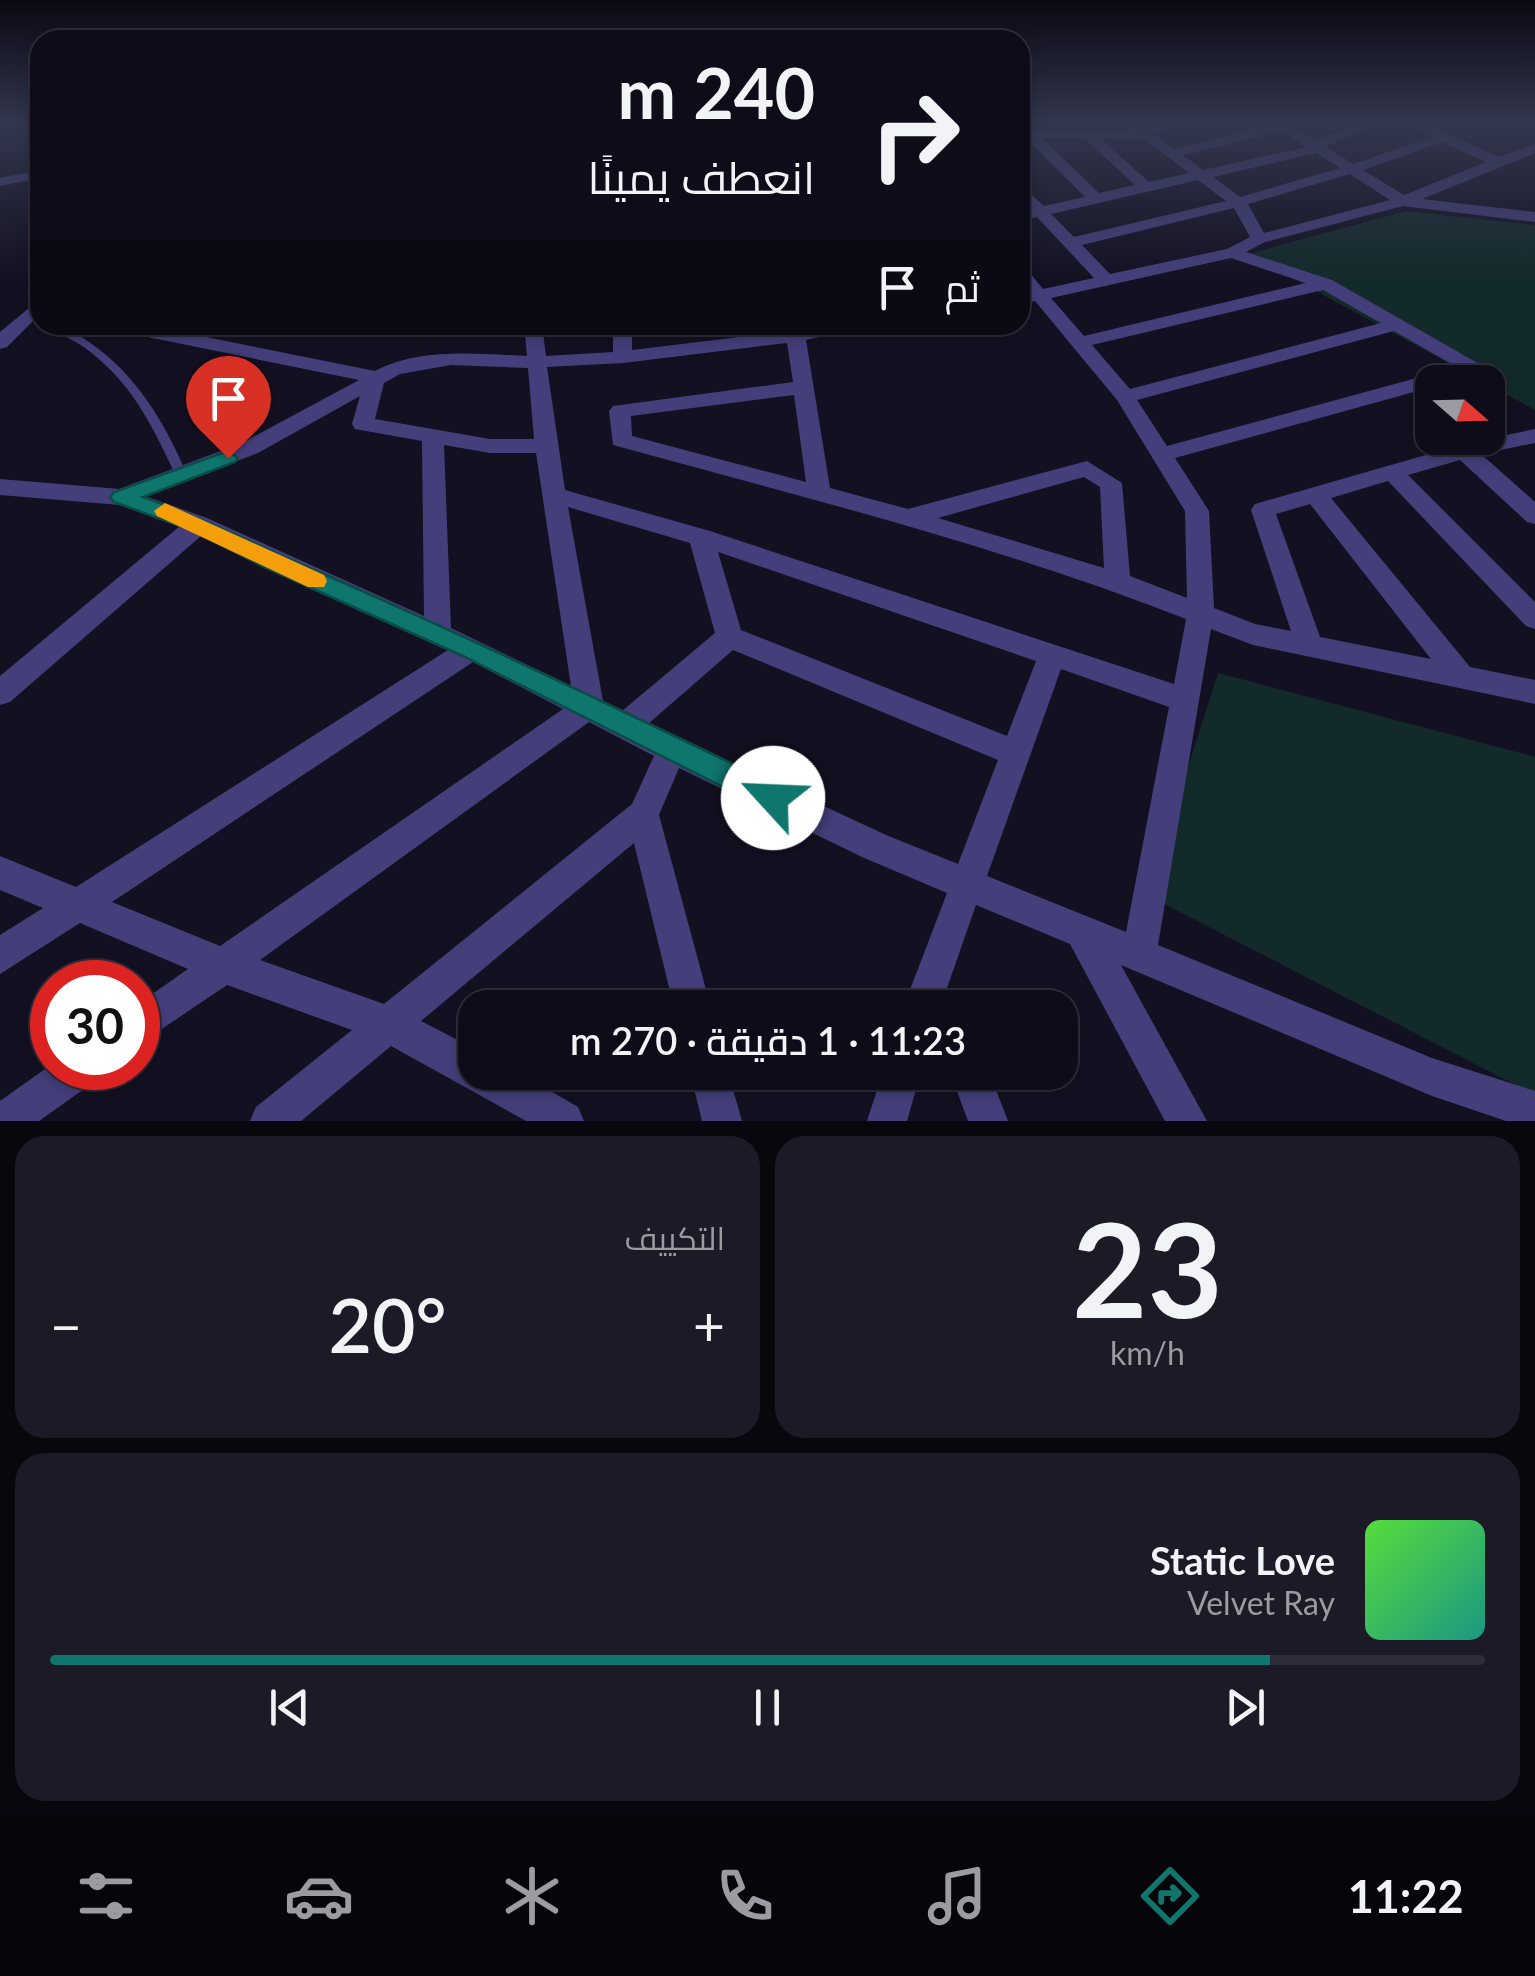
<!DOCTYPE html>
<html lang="ar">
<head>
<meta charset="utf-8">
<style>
  body { margin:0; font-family:Lato,Cairo,sans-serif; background:#1c1a26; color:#f1f3f6; direction:rtl; height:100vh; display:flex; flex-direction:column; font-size:38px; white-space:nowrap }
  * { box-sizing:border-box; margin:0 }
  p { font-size:32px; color:#9b9ba2 }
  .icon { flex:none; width:55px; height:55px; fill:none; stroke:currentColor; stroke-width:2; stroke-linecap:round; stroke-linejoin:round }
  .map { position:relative; height:1121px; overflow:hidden; direction:ltr }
  .drawer { display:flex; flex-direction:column; gap:15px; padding:15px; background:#08070e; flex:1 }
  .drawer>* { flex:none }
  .top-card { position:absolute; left:30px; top:30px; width:1000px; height:305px; border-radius:30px; box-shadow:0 5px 15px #0003,0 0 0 2px #2e2c38; direction:rtl; background:#0e0c19; color:#f1f3f6; overflow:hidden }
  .needle { width:65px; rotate:110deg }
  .buttons { position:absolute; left:1415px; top:365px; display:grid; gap:20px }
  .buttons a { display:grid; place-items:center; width:90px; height:90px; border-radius:20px; background:#0e0c19; box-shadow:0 5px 15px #0003,0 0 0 2px #2e2c38; font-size:50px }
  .speed { position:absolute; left:30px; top:960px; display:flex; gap:20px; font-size:50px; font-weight:700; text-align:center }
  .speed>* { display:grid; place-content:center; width:130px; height:130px; border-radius:50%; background:#0e0c19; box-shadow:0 5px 15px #0003,0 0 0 2px #2e2c38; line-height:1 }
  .speed .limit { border:15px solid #d22; background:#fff; color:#111 }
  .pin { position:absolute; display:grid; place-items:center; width:85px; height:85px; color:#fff; margin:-102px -42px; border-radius:50% 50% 50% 0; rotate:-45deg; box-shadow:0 0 10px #0007 }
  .pin .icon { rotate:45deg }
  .me { position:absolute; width:110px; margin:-55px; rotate:295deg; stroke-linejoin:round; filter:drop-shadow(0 0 8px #0008) }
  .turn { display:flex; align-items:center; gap:35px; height:210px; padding:0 50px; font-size:45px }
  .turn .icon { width:130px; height:130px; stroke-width:2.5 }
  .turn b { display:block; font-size:70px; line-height:85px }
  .then { display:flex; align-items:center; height:95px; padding:0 50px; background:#0003; gap:20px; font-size:38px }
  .big { font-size:75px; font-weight:600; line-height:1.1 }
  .drawer .widget { flex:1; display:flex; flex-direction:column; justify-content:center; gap:15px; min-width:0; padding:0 35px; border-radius:30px; background:#1c1a26 }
  .drawer .dial { align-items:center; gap:0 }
  .dial b { font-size:130px; line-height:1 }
  .song { display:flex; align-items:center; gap:30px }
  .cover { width:120px; height:120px; border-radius:15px; background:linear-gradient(135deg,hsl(110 70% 55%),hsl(170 70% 35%)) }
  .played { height:10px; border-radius:5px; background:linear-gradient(90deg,#0f766e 85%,#2e2c38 85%) }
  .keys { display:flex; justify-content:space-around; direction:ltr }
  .heat { display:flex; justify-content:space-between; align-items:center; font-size:55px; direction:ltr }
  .drawer .tiles { flex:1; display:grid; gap:15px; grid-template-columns:1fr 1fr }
  .widget:last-child { grid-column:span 2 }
  .trip { position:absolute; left:458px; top:990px; width:620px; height:100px; border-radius:30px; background:#0e0c19; box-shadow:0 5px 15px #0003,0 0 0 2px #2e2c38; font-weight:600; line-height:100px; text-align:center; direction:rtl }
  .menu { display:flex; height:160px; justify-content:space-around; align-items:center; background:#06050a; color:#9b9ba2 }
  .menu .icon { width:70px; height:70px }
  .menu .selected { color:#0f766e }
  .menu b { font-size:45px; color:#f1f3f6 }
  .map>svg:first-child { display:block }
</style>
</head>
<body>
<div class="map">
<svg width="1535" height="1121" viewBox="0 0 1535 1121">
  <rect width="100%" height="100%" fill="#131021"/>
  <path fill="#132a2a" d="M1406,211L1535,225V410L1248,254Z
    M1218,673L1535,757V1095L1147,895Z"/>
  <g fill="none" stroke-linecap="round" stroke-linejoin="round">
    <path fill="#443f7b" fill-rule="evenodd" d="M46,325C63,325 76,333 89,342C136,374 166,424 187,475L185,478H177C154,430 136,389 93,354C79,342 61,335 46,325Z"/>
    <path fill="#443f7b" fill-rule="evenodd" d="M1126,124H1177L1152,133L1174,149L1273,124H1289L1315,140L1360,124H1380L1325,146L1353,164L1431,137L1408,124H1426L1499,157L1535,144V153L1422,199L1535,212V222L1403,206L1265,242L1246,252L1332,280L1481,365V373L1432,382V387L1175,458L1209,511L1214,608L1255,624L1291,631L1251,510L1255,504L1464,444L1535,429V443L1481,454L1535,502V524L1527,522L1460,460L1408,475L1535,602V629L1526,626L1388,481L1331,498L1470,667L1535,680V704L1253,645L1211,629L1158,945L1432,1058L1535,1091V1121H1506L1432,1096L1121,965L1207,1121H1165L1070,944L976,905L940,1008H903L947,893L862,857L679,768L659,815L711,1008H674L634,843L421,1021L475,1049V1072H518L578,1107L584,1121H526L391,1046L301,1121H250L256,1107L352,1030L227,985L138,1045V1004L188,969L80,923L0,974V935L43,908L0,890V856L76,887L448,650L201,536L10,702L0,705V676L180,526L120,505L0,495V479L119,489L242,443L359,380L118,331L109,325H146L375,371C420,347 478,354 527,356L524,325H542L546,356L613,352V325H639L632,330V350L837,325L836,333L806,340L830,488L908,509L1087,461L1122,483L1130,576L1187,598L1185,511L1117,400L1035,301L1020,304V294L1027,292L1020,283V267L1026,268L1043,289L1094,278L1037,217L1020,221V211L1030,209L1020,199V185L1044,206L1085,197L1026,138H1020V130L1133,131ZM1282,131L1306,147L1203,170L1183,155ZM1042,138L1085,139L1135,185L1099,193ZM1101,139H1144L1189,173L1149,182ZM1442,142L1486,162L1404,195L1363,170ZM1316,153L1340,168L1240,197L1213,177ZM1350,174L1390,200L1264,233L1248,204ZM1198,180L1226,201L1074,237L1051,214ZM1234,208L1250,237L1227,249L1110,274L1082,245ZM1231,258L1306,283L1084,336L1051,298ZM1323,290L1381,323L1130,389L1092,345ZM1394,331L1457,367L1167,446L1137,400ZM787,343L793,382L613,406L609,411L613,445C806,498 1000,546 1186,619L1174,684L710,531L565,490L547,367L623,363ZM451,365L528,368L534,439H490L375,419L384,383L400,374ZM794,395L806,482L632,436L631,416ZM360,396L352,424L355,429L422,441L424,616L207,518L145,496L258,453ZM444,445L490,453H536L571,686L451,628ZM1084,477L1100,487L1104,568L938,518ZM1310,504L1431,659L1320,637L1276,514ZM568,507L690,543L715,633L622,711L603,701ZM718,552L1036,661L1007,736L741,630ZM733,650L998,760L958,864L886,835L648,724ZM473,662L563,709L220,946L112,902ZM1061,669L1169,707L1126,932L987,876ZM589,722L654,756L632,804L384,1004L260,960Z
      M40,170V178L0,186V178Z
      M52,1064V1068H99L94,1082L39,1121H0V1101Z
      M690,1072H728L742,1121H702Z
      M883,1072H921L907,1121H867Z
      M950,1072H989L1008,1121H968Z"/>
    <path fill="#443f7b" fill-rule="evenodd" d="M40,299V314L7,347L0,349V332Z"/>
  </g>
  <linearGradient id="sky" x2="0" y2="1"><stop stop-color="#0a0912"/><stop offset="0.44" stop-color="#33374e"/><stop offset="1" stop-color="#33374e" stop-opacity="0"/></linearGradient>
  <rect width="1535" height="281" fill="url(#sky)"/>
  <path fill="#0f766e" stroke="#0a4d48" stroke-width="2.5" d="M228,451L238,458L235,462L143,497C201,517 255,544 312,569C471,638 627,713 783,788L788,798L783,807L773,811L763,807L463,656L262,566L191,530L114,502L110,497L114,492Z"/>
  <path fill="#f59e0b" d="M165,503L324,575L327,581L324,587H308L157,516L154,511Z"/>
</svg>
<div class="buttons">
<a><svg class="needle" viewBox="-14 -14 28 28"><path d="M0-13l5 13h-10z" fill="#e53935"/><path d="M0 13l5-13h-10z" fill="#9b9ba2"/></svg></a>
</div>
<div class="speed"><div class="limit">30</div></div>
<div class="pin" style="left:228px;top:458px;background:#d93025"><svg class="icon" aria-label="arrive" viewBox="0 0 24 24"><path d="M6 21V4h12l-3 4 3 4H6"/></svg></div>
<svg class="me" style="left:773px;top:798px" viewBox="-20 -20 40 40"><circle r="19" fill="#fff"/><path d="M0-13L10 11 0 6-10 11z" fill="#0f766e"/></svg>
<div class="trip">11:23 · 1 دقيقة · 270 m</div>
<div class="top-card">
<div class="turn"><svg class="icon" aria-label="right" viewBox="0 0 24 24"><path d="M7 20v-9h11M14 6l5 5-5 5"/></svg><div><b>240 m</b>انعطف يمينًا</div></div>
<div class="then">ثم<svg class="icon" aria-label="arrive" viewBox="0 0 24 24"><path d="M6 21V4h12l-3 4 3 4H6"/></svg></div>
</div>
</div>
<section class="drawer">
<div class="tiles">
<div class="widget dial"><b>23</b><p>km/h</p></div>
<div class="widget"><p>التكييف</p>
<div class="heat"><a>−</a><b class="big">20°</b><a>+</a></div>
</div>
<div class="widget">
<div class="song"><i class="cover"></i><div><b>Static Love</b><p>Velvet Ray</p></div></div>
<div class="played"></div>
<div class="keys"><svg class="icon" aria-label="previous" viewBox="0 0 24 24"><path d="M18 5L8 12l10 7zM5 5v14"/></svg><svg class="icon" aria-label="pause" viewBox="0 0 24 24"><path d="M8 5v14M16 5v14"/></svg><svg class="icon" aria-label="next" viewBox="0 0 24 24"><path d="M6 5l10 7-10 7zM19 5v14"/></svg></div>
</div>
</div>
</section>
<nav class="menu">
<b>11:22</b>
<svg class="icon selected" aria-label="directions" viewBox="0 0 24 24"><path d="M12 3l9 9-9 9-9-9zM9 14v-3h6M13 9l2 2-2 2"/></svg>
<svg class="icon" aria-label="music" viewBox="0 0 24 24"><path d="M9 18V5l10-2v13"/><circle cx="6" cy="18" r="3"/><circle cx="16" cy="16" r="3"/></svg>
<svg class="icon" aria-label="phone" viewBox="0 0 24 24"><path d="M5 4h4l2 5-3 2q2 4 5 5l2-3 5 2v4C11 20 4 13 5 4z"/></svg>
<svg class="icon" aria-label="climate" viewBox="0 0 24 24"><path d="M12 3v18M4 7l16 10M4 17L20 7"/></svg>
<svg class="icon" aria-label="car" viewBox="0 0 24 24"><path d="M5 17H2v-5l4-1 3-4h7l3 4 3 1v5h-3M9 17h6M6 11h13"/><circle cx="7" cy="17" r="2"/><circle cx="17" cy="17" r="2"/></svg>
<svg class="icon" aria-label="filters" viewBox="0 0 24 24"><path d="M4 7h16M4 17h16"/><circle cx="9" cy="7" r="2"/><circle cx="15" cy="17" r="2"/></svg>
</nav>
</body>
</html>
